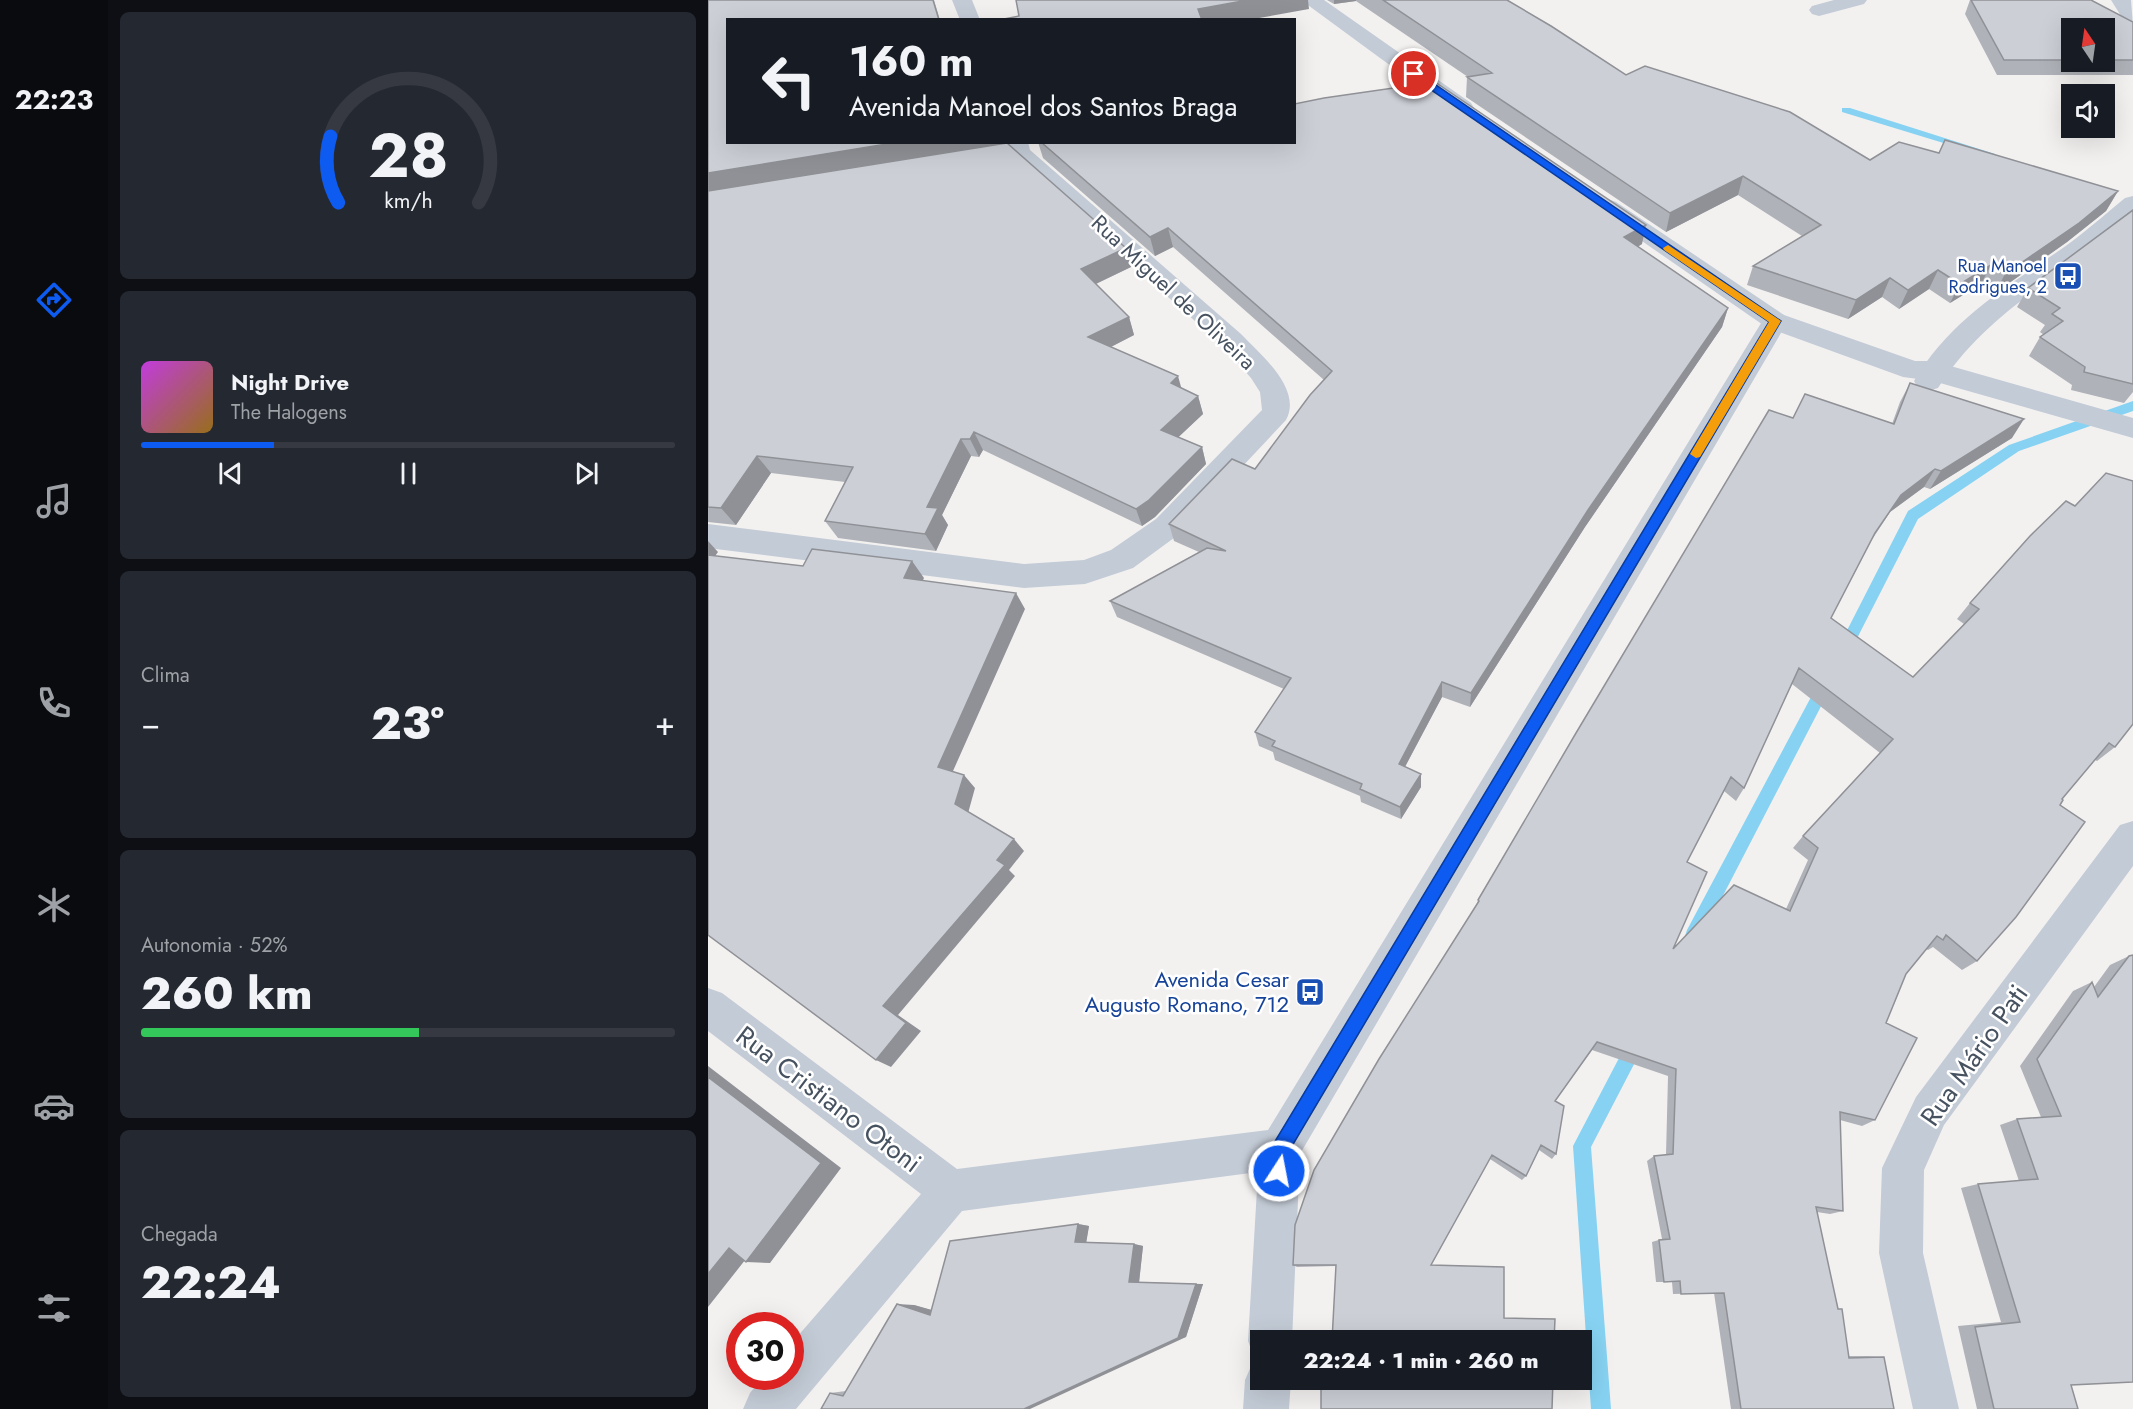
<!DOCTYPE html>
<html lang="pt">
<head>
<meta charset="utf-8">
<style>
  body { margin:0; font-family:Jost,sans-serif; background:#242831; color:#f1f3f6; height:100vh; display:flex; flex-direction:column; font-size:22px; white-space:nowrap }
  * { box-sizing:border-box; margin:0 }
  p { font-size:20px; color:#9ea1a6 }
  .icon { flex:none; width:33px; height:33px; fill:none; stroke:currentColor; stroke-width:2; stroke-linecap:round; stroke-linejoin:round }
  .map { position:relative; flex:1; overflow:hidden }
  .drawer { display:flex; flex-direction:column; gap:12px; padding:12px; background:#0d0f14; width:600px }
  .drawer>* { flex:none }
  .top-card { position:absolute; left:18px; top:18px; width:570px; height:126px; border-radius:0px; box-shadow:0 6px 24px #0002; background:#171b24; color:#f1f3f6; overflow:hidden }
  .needle { width:39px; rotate:347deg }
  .buttons { position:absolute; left:1353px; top:18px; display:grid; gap:12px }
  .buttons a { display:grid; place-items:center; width:54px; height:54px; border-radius:0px; background:#171b24; box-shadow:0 6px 24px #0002; font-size:30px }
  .speed { position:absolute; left:18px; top:1312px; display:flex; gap:12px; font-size:30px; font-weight:700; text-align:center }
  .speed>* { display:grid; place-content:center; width:78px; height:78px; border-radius:50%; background:#171b24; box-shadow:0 6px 24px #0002; line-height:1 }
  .speed .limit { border:9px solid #d22; background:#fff; color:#111 }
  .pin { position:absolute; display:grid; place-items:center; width:51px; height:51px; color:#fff; margin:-26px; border:3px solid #fff; border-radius:50%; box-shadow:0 2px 6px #0007 }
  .me { position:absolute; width:66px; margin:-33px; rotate:11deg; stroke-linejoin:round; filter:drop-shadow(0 0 4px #0008) }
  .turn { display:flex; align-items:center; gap:21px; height:126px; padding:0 24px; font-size:27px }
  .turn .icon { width:78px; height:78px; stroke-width:2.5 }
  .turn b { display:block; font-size:42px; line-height:51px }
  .big { font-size:45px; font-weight:800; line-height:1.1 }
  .drawer .widget { flex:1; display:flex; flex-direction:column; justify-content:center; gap:9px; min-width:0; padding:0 21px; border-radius:9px; background:#242831 }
  .drawer .dial { align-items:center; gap:0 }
  .dial svg { height:156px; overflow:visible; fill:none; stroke:#363941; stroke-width:7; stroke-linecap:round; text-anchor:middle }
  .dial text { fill:#f1f3f6; stroke:none }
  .song { display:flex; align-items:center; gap:18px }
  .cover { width:72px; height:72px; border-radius:9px; background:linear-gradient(135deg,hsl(290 70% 55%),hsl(40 70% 35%)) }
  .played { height:6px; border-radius:3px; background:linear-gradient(90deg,#0d5bf1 25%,#363941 25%) }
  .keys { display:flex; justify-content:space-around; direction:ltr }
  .heat { display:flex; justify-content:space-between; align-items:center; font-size:33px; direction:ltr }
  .charge { height:9px; border-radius:4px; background:linear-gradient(90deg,#34c759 52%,#363941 0) }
  .trip { position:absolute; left:542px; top:1330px; width:342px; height:60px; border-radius:0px; background:#171b24; box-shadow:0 6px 24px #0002; font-weight:800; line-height:60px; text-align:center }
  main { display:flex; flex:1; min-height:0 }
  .dock { display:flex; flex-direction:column; width:108px; justify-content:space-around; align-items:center; background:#090b0e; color:#9ea1a6 }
  .dock .icon { width:42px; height:42px }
  .dock .current { color:#0d5bf1 }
  .dock b { font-size:27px; color:#f1f3f6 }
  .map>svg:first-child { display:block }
</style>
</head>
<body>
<main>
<nav class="dock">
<b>22:23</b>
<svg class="icon current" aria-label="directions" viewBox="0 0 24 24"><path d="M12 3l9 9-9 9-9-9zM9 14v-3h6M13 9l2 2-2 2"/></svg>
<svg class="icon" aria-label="music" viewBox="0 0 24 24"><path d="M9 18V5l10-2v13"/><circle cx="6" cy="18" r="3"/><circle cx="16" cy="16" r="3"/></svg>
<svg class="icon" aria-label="phone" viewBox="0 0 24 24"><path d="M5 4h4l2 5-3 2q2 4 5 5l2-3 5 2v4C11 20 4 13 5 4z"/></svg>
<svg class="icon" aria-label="climate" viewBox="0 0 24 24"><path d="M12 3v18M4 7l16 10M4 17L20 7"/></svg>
<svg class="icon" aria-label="car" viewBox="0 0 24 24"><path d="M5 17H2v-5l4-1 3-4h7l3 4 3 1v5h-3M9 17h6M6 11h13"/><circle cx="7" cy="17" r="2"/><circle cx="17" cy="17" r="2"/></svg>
<svg class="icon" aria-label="filters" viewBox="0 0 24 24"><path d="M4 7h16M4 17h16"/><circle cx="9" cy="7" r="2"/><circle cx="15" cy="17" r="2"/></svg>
</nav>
<section class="drawer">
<div class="widget dial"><svg viewBox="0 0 100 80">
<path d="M14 69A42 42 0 1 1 86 69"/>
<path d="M14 69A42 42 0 0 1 10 35" stroke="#0d5bf1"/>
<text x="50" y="56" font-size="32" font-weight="700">28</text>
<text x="50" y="72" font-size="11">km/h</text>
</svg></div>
<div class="widget">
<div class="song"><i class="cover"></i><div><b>Night Drive</b><p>The Halogens</p></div></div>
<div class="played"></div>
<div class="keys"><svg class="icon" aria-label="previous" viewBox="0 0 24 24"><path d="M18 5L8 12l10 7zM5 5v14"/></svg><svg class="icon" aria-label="pause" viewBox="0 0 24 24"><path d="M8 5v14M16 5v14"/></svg><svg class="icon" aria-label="next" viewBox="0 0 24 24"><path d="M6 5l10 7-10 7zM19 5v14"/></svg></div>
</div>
<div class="widget"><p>Clima</p>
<div class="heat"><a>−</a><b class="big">23°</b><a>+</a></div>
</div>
<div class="widget"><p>Autonomia · 52%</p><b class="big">260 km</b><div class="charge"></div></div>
<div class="widget"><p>Chegada</p><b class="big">22:24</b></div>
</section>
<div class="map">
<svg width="1425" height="1409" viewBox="0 0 1425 1409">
  <rect width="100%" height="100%" fill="#f3f1f0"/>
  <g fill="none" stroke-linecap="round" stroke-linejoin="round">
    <path fill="#87d2f2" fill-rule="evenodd" d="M1134,108H1142L1287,154L1278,156L1134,112Z
      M1425,401V411L1311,451L1210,519L1141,654H1131L1129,650L1200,511L1301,445Z
      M1116,681L1121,682L1123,687L991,942L985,944L979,942L977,936L979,930L1111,682Z
      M927,1036L933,1039L936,1045L883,1147L903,1409H883L865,1146L921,1039Z"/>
    <path fill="#c3cbd6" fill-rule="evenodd" d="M244,0H264L272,20H252Z
      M1126,0H1159L1156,4L1111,16L1104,14L1101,10L1104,6Z
      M1403,0H1423L1425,26L1418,24Z
      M297,142H320L322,150L533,334C552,354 595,389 578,420L470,535L425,568L377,584L316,588L0,548V524L316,564L376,560L403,550L448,519L554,410L552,392L543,378L515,346L304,158Z
      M1425,196V216C1357,276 1280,309 1230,388L1220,391L1210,388L1206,381C1241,321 1297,288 1352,250C1375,234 1395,216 1417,198Z
      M1067,312L1076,315L1080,321L592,1154L584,1341H552V1359L546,1357L540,1341L550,1172L254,1211L88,1409H35L42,1393L55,1377H82V1345L213,1194L0,1031V988L14,993L249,1169L560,1130L1058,315Z
      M1425,821V866L1236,1125L1216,1170L1215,1253L1251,1409H1205L1171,1253L1174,1168L1208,1097L1412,825Z
      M552,1361V1380H583L581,1409H535L537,1380L544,1364Z"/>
    <path fill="#c3cbd6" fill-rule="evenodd" d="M593,0H616L763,103L766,108L763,113L755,115L747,113Z
      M900,199L908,202L1076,315L1207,361H1225L1425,418V438L1225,381L1195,377L1058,327L892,212L888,207L892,202Z"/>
  </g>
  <path fill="#afb2b8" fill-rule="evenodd" d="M0,0H226L232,20H20L296,144L423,267L388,284L421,317L426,335L403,347L473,388L490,396L495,414L470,437L494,447L498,464L447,517L434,526L275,450L271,457L263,456L234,515L240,525L228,551L130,538L117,521L137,482L63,473L28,525L0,522Z
    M619,0H799L918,75L1162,160L1231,153L1410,191L1398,211L1359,242L1287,293L1273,284L1242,303L1221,289L1191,309L1174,297L1140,319L1039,285L1045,266L1094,236L1030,195L958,232L758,97L759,77H760L648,1L626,4Z
    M1262,0H1383L1425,22V75H1289L1257,14ZM1364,28H1396V62H1364Z
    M330,142H586L934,244L930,247L1020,308L1014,327L877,527L762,707L734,697L697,767L713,787L693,819L653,802L652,796L567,760L565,752L551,746L547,732L576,689L409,617L402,601L491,552L466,541L461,524L547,469L616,380L465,247L447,256L335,158Z
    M1425,210V392L1416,403L1363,390L1364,385L1321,356L1332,337L1336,335L1332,332L1337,325L1309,307L1320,288Z
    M1202,383L1304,438L1222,489L1216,487L1182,512L1163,541L1123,618L1205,677L1256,624L1249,619L1262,603L1322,536L1407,747L1389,761L1387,760L1354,799L1269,961L1254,970L1225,947L1220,950L1218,949L1198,974L1178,1023L1167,1120L1154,1126L1132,1120L1135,1211L1122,1214L1109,1212L1130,1309L1141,1356H1160L1176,1357L1186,1409H1023L1006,1293L965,1294L964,1282H948L944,1242L954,1239L939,1161L946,1156L958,1155L960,1076L884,1050L847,1101L848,1154L844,1159L831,1150L818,1176L814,1180L782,1159L723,1265L796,1318L846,1341L628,1266L589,1267L585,1265L769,905L770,900L1085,418L1184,424L1192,402ZM1084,684L1172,753L1095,836L1085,848L1100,860L1078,909L965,949L979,862L1016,791L1028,801L1036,788Z
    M1421,956L1363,1385L1370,1409H1269L1250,1326L1293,1322L1253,1188L1270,1184L1311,1181L1292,1125L1309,1119L1333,1117L1312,1066L1365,991L1384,982L1386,987L1402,965Z
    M370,1224L381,1226L378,1242L426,1244L435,1246L431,1282L495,1284L478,1337L113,1409L122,1393L138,1391L206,1305L223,1310Z"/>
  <path fill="#8f9196" d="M540,0H600L601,9L540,20H492L490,9Z
    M626,0H648V1L626,4Z
    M191,142H297L296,146L0,194V173Z
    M1035,176L1030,195L958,232L962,213Z
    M1410,191L1398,211L1359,242L1287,293L1297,274Z
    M938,225L934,244L912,256L916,237Z
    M460,228L465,247L447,256L442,237Z
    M418,248L423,267L379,288L373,269Z
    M1283,265L1273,284L1242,303L1252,284Z
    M1230,270L1221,289L1191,309L1200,290Z
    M1182,278L1174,297L1140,319L1148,300Z
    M1020,308L1014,327L877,527L762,707L763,693L880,510Z
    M421,317L426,335L387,355L380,337Z
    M470,376L475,394L463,383Z
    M490,396L495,414L459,448L453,430Z
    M1316,419L1304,438L1222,489L1233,471Z
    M266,432L275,450L271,457L262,439Z
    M253,439L263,456L234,515L240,525L228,551L217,534L219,507Z
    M494,447L498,464L447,517L434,526L428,509Z
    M49,456L63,473L28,525L13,508Z
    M1227,469L1216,487L1182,512L1157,550L1193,495Z
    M0,541L10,552L0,566Z
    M204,561L216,578L208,595L196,578Z
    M308,593L317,609L241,780L230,767Z
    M734,682V697L691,778V764Z
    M713,774V787L693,819L692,807Z
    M256,775L267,788L259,817L247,804Z
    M306,839L316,851L301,870L307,876L190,1015L213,1031L183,1067L168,1060L175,1006Z
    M0,1066L133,1168L62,1263L38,1262L0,1077Z
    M370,1224L381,1226L378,1244L367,1242Z
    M426,1244L435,1246L431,1283L421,1282Z
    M21,1248L45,1250L0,1307V1274Z
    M488,1284H495L478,1337L322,1409H316Z
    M189,1304L206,1305L238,1314L222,1315Z"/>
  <path fill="#cccfd6" stroke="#8f9196" stroke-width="1.5" fill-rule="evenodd" d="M0,0H225L231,20H20V142H191L0,173Z
    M308,0H540L490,9L494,20H291L311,16Z
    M675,0H799L843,26L918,75L937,66L1082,112L1162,160L1191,142L1231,153L1237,140L1410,191L1371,223L1297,274L1283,265L1252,284L1230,270L1200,290L1182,278L1148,300L1045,266L1113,225L1035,176L962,213L759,77L784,73Z
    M1263,0H1383L1425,22V60H1396V28H1364V60H1296Z
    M727,82L938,225L916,237L1020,308L880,510L763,693L734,682L691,764L713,774L692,807L652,789L654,784L564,746L567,741L547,732L583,678L402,601L499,548L518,551L461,524L524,459L547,469L602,395L624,371L460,228L442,237L333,142H586V104L616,98Z
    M299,143L418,248L373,269L421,317L380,337L470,376L463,383L490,396L453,430L494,447L441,500L428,509L266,432L262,439H253L219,507L230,508L217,534L117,521L145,467L49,456L13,508L0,507V191Z
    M1425,210V384L1376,372L1377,367L1332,337L1355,321L1344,314L1352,308L1320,288Z
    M1202,383L1316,419L1233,471L1227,469L1193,495L1167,533L1123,618L1205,677L1271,609L1262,603L1322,536L1358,501L1367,506L1398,473L1425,481V724L1407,747L1401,743L1354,799L1355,800L1352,805L1377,822L1308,917L1269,961L1238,935L1235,940L1229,936L1198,974L1178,1023L1209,1038L1167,1120L1132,1112L1135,1211L1108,1207L1130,1309H1134L1141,1358L1176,1357L1186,1409H1033L1016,1293L973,1294L972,1281L956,1282L951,1240L962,1239L946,1156L965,1154L968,1069L889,1042L847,1101L856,1106L848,1154L833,1145L818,1176L784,1155L723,1265L796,1267V1318L847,1319L846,1341H624L628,1265H585L587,1225L606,1170L671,1059L771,901L770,900L868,733L1061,410L1085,418L1097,394L1186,424ZM1091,668L1185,739L1095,836L1110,848L1082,911L1026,885L965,949L999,872L979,862L1023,777L1036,788Z
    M104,549L204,561L196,578L308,593L230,767L256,775L247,804L306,839L289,860L297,865L175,1006L198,1023L168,1060L0,935V555L95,566Z
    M1425,955V1382L1363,1385L1370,1409H1286L1267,1327L1312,1322L1270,1184L1330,1179L1309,1119L1353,1116L1329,1059L1384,982L1390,997L1421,956Z
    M0,1077L113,1163L38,1262L21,1248L0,1274Z
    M370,1224L367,1242L426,1244L421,1282L488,1284L470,1338L316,1409H113L122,1393L135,1396L189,1304L222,1315L242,1241Z
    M613,1380H845L844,1409H613Z"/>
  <path fill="#0d5bf1" stroke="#083b9d" stroke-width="1.5" d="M703,72H709L1073,321L581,1151L577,1177L571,1179L565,1177L563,1171L566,1143L1061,322L703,76Z"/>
  <path fill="#f59e0b" d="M960,245L1073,321L992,457L988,458L982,454L1061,322L956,250L955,248Z"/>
  <defs>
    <g id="bus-square" transform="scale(1.5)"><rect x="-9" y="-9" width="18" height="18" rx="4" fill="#1a4fb4" stroke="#fff"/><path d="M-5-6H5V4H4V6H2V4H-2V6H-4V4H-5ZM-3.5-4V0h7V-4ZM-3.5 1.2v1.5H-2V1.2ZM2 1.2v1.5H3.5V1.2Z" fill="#fff"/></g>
  </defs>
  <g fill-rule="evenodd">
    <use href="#bus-square" x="1360" y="276"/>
    <use href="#bus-square" x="602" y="992"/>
  </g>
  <g text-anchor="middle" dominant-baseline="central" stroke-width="5" stroke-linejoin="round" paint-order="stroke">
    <g font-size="18" fill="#164399" stroke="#fff" text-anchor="end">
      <text x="1339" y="266">Rua Manoel<tspan x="1339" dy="21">Rodrigues, 2</tspan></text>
    </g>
    <g font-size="22" fill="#475260" stroke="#fff">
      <text transform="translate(466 292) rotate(43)">Rua Miguel de Oliveira</text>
    </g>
    <g font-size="22" fill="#164399" stroke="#fff" text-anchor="end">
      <text x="581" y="979">Avenida Cesar<tspan x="581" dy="25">Augusto Romano, 712</tspan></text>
    </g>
    <g font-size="27" fill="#475260" stroke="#fff">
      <text transform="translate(1266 1055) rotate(-55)">Rua Mário Pati</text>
      <text transform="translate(121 1099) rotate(37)">Rua Cristiano Otoni</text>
    </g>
  </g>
</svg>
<div class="buttons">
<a><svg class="needle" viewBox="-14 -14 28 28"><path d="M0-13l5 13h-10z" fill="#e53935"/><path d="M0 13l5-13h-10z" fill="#9ea1a6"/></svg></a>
<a><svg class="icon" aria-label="sound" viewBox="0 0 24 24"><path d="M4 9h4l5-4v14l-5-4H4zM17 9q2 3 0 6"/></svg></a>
</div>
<div class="speed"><div class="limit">30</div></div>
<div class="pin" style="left:706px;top:74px;background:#d93025"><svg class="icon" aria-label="arrive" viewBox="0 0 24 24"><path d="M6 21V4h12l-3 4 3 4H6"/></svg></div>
<svg class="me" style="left:571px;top:1171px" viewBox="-20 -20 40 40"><circle r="17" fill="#0d5bf1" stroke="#fff" stroke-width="3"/><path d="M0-11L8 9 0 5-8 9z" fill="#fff"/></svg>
<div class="trip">22:24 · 1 min · 260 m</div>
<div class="top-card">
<div class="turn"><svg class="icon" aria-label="left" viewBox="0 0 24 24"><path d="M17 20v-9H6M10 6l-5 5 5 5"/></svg><div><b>160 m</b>Avenida Manoel dos Santos Braga</div></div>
</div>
</div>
</main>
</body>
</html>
